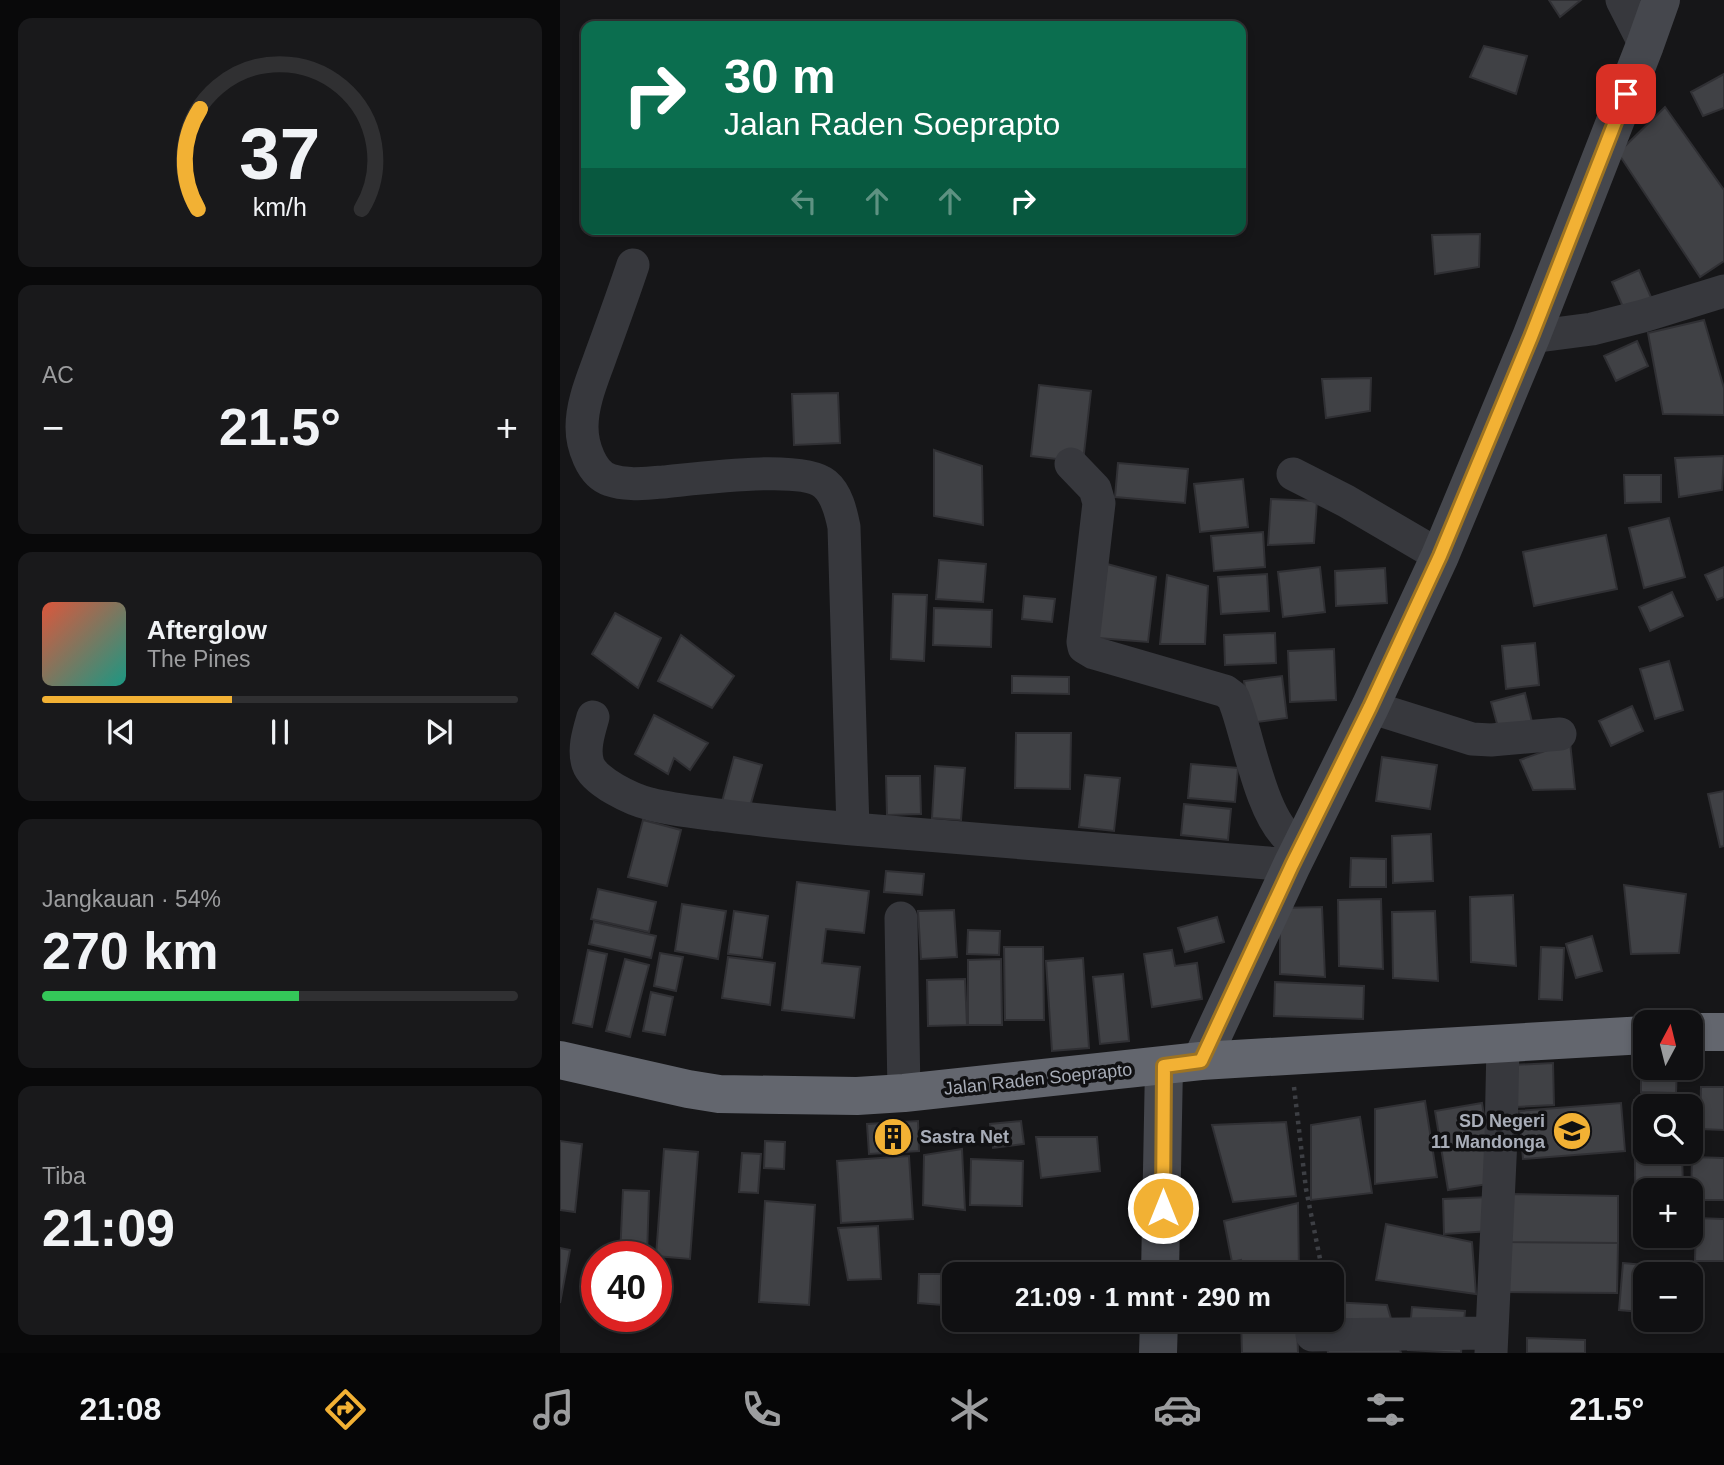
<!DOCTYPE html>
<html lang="id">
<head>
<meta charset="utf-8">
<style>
  body { margin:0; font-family:Helvetica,sans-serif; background:#19191b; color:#f1f3f6; height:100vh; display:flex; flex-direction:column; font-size:26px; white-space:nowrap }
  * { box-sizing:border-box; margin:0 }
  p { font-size:23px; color:#9c9d9f }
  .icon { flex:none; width:38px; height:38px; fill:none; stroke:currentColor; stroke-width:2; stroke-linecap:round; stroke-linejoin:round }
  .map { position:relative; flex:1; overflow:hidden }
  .details { display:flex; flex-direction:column; gap:18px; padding:18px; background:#09090a; width:560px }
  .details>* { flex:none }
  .hud { position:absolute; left:21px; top:21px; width:665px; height:214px; border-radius:14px; box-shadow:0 4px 10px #0003,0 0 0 2px #303032; background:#0b6e4f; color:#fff; overflow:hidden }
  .needle { width:46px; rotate:7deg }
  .tools { position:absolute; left:1073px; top:1010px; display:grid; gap:14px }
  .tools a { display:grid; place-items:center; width:70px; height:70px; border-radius:14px; background:#101012; box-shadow:0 4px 10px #0003,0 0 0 2px #303032; font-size:35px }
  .speed { position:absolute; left:21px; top:1241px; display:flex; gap:14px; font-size:35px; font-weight:700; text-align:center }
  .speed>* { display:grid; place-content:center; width:91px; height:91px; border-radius:50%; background:#101012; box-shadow:0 4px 10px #0003,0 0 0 2px #303032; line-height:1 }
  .speed .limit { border:10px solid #d22; background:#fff; color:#111 }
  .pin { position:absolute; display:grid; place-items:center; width:60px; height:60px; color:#fff; margin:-30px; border-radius:14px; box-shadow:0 4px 10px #0006 }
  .me { position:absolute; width:77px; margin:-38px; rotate:0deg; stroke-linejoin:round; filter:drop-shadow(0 0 5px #0008) }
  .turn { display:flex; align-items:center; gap:24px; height:147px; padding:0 28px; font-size:32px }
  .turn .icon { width:91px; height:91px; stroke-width:2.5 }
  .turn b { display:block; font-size:49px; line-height:60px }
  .lanes { display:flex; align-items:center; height:66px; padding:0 28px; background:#0003; justify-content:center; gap:35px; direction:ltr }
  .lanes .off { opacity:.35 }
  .big { font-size:52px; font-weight:700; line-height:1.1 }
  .details .tile { flex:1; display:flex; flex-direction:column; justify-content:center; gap:10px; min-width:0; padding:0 24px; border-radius:14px; background:#19191b }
  .details .dial { align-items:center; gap:0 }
  .dial svg { height:182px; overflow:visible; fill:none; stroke:#303032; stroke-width:7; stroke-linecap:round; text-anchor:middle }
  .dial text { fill:#f1f3f6; stroke:none }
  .song { display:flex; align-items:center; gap:21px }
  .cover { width:84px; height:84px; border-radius:10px; background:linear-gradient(135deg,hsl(10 70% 55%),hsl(170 70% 35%)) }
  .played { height:7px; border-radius:4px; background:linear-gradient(90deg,#f2b134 40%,#303032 40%) }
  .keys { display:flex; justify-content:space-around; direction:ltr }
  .heat { display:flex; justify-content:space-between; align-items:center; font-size:38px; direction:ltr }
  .charge { height:10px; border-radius:5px; background:linear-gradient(90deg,#34c759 54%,#303032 0) }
  .trip { position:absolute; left:382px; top:1262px; width:402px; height:70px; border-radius:14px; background:#101012; box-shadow:0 4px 10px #0003,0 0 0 2px #303032; font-weight:700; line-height:70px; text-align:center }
  .dock { display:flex; height:112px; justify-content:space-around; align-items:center; background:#060607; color:#9c9d9f }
  .dock .icon { width:49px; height:49px }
  .dock .current { color:#f2b134 }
  .dock b { font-size:32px; color:#f1f3f6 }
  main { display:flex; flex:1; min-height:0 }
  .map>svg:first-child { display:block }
</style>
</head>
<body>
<main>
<section class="details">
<div class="tile dial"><svg viewBox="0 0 100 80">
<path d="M14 69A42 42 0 1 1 86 69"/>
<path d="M14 69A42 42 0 0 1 15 25" stroke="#f2b134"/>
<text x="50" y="56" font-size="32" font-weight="700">37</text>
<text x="50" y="72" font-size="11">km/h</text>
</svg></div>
<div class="tile"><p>AC</p>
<div class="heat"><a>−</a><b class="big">21.5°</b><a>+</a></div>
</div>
<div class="tile">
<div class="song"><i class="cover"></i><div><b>Afterglow</b><p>The Pines</p></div></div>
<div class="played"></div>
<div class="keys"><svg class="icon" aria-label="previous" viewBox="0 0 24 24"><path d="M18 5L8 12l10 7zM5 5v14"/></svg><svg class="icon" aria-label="pause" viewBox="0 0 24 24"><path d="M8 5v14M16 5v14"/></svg><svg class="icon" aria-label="next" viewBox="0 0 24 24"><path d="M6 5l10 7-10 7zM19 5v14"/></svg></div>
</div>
<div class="tile"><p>Jangkauan · 54%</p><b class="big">270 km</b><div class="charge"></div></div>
<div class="tile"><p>Tiba</p><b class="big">21:09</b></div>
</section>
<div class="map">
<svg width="1164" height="1353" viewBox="0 0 1164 1353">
  <rect width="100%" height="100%" fill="#161618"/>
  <path fill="#404145" stroke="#303034" stroke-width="2" d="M989,0H1021L1000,17Z
    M924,46L967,56L956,94L910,77Z
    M1164,74V108L1143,116L1131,92Z
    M1105,107L1164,190V261L1140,277L1058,153Z
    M920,234L919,267L875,274L872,235Z
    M1079,270L1094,304L1067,316L1052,282Z
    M1144,320L1164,388V415L1103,414L1088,333Z
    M1077,341L1088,366L1056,381L1044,356Z
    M811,378L810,411L766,418L762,379Z
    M479,385L531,391L523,462L471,456Z
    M278,393L280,443L234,445L232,394Z
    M374,450L422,466L423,525L374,516Z
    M1164,456L1162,490L1119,497L1115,458Z
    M558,463L628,469L625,503L555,497Z
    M1064,475H1101V502L1065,503Z
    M683,479L688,527L640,532L634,484Z
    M711,499L757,501L754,543L708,545Z
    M1109,518L1125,577L1084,588L1069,528Z
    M703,532L705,567L654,571L651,536Z
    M1046,535L1057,589L974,606L963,552Z
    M379,560L426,564L423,602L376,599Z
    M547,564L596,577L588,642L538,638Z
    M760,567L765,612L723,617L718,572Z
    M1164,567V597L1157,600L1145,575Z
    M825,568L827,603L776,606L775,571Z
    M707,574L709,611L661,614L658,577Z
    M607,575L648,586L645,644H600Z
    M1112,592L1123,616L1090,631L1079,607Z
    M333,594L367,595L364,661L331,659Z
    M464,596L495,599L492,622L462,619Z
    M374,608L432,610L431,647L373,645Z
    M55,613L101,638L78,688L32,654Z
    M715,633L716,663L665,665L664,635Z
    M121,635L174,676L152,708L98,681Z
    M975,643L979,685L946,689L942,646Z
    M774,649L776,700L730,702L728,651Z
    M1109,661L1123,710L1095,719L1080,669Z
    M452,676L509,677V694L452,693Z
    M722,676L727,718L690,723L684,681Z
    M965,693L972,722L939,731L931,702Z
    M1072,706L1083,731L1051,746L1039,721Z
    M94,715L148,743L130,770L114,758L108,774L75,754Z
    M456,733H511L510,789L455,788Z
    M1010,742L1015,789L973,790L960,760Z
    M174,757L202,765L189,810L162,802Z
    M822,757L877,765L870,809L816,801Z
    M631,764L678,768L675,802L628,798Z
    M375,766L405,768L401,820L372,818Z
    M525,775L560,778L554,831L519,827Z
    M326,776H360L361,814L327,815Z
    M1164,791V846L1160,847L1148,794Z
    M624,804L671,809L668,840L621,835Z
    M83,820L121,830L107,886L68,877Z
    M871,834L873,881L833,883L832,836Z
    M791,858L826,859V887H790Z
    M326,871L364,874L362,895L324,892Z
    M237,882L309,891L304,933L266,929L262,963L300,967L294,1018L222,1010Z
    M1064,885L1126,894L1119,953L1071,954Z
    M38,889L96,902L89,932L31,919Z
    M953,895L956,966L911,962L910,897Z
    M821,899L823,969L779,966L778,900Z
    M122,904L166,911L158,959L115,951Z
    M762,907L765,977L720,974V908Z
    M394,910L397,957L361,959L358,911Z
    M174,911L208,916L202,958L168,954Z
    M875,911L878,981L833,978L832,912Z
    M657,917L664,942L625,952L618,928Z
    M34,922L96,936L91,958L29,944Z
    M408,930L440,931L439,955L407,954Z
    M1032,936L1042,971L1016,978L1006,944Z
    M444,947H483L484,1020H445Z
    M981,947L1004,948L1002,1000L979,999Z
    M28,950L47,954L32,1027L13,1023Z
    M612,950L615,966L637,963L642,999L592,1007L584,954Z
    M100,953L123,957L116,991L94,986Z
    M168,957L215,963L210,1005L162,998Z
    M523,958L529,1048L492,1051L486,961Z
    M65,959L89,965L70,1037L46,1031Z
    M441,959L442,1025H408V960Z
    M563,974L569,1041L540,1044L533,977Z
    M405,979L407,1025L368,1026L367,980Z
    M715,982L804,986L803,1019L714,1016Z
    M91,992L113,997L105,1035L83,1031Z
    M1081,1049H1085V1068H1117L1116,1093L1081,1092Z
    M993,1063L994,1105L955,1107L952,1065Z
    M1141,1087H1164V1130L1140,1129Z
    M1074,1100H1122V1106H1085V1152H1122L1123,1190H1085V1236H1123L1076,1237Z
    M865,1101L877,1177L815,1184V1109Z
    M922,1103L935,1183L888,1190L875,1111Z
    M1061,1103L1065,1151L963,1159L959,1111Z
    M800,1117L812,1193L751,1200V1125Z
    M358,1121L359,1151L309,1154L307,1124Z
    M461,1121L464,1144L433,1148L430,1124Z
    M726,1122L736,1196L673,1202L652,1125Z
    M476,1137H537L540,1171L481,1178Z
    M0,1141L22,1144L15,1212L0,1210Z
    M205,1141L225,1142L224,1169L204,1168Z
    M104,1149L138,1152L130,1259L96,1256Z
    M402,1149L405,1210L363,1205L364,1155Z
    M182,1153L201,1154L198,1193L179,1192Z
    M349,1156L353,1219L281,1223L277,1161Z
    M1132,1157L1164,1158V1200H1131Z
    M411,1159L463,1161L462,1206L410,1205Z
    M63,1190L89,1191L87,1256H60Z
    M947,1194L1058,1196V1243L946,1242Z
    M930,1197L932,1231L884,1234L883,1199Z
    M205,1201L255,1205L249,1305L199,1302Z
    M738,1203L739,1274H684L681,1260L672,1262L664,1221Z
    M1136,1218L1164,1219V1261H1135Z
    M826,1224L912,1242L916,1294L816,1280Z
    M318,1226L321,1279L288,1280L278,1228Z
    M946,1242L1058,1243L1057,1293L945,1292Z
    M0,1248L10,1250L0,1303Z
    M1063,1263L1084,1265L1080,1312L1059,1310Z
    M1088,1265L1111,1267V1274H1088Z
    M359,1274H394V1306L358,1303Z
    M772,1302L827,1305L841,1353H768L764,1320H772Z
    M852,1307L905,1311L901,1353L848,1350Z
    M625,1320H666L665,1325Z
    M681,1320H737L738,1353H682Z
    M967,1338L1025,1340V1353H967Z"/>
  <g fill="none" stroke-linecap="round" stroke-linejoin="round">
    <path stroke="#3d3f44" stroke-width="4.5" stroke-dasharray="3.5 5" stroke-linecap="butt" d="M734,1087L746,1189L763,1274"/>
    <path stroke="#37383d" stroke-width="33" d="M1062,0L1085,45
      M73,265C63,295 52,325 41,355C33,378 22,402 22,427C22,445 31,474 50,480C67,486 85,483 103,482C135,479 242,464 265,484C277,494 281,512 284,527L293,829L732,865
      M971,337L1032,329L1083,316L1164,291
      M511,464L535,489L539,503L523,642L524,647L534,653L665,691L673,697L677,708C689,743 702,814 728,837C732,840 738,843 742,846
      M733,474L786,501L880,556
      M810,707L912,739L931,740L1000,734
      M33,717C29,731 23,749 28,764C34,782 73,800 90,804C113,810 136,812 159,815C204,821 249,825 293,829
      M341,918L344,1093
      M752,1335L932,1333
      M931,1353L941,1138L943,1044"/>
    <path stroke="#45474d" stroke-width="38" d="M641,1061L732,865L810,707L880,556L971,337L1085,45L1101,0
      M600,1274L604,1066
      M598,1353L599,1320"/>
    <path stroke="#63666e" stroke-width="38" d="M1130,1032H1164
      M0,1060L128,1089L159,1094L297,1096L344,1093L641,1061L1085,1035"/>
  </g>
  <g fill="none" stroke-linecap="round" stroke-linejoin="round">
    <g stroke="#9d7322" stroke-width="18">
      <path id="route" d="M603,1208L604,1066L641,1061L732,865L810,707L880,556L971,337L1066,94"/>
    </g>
    <use href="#route" stroke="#f2b134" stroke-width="12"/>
  </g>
  <defs>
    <g id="school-disc" transform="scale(2.0125)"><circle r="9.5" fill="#f2b134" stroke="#111113"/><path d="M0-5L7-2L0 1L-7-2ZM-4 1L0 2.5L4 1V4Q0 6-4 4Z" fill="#111"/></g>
    <g id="building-disc" transform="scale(2.0125)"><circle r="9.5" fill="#f2b134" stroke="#111113"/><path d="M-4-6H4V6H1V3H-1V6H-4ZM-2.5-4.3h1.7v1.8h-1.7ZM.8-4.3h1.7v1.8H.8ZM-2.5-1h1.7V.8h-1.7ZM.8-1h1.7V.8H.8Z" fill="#111"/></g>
  </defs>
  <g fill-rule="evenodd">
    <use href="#school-disc" x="1012" y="1131"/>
    <use href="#building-disc" x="333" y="1137"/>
  </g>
  <g text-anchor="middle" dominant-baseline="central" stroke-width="7" stroke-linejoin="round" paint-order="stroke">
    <g font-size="18" fill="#a8adb8" stroke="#111113">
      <text transform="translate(478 1079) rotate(-6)">Jalan Raden Soeprapto</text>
    </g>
    <g font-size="18" font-weight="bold" fill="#a8adb8" stroke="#111113" text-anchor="end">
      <text x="985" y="1121">SD Negeri<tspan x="985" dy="21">11 Mandonga</tspan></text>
      <text x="360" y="1137" text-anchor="start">Sastra Net</text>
    </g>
  </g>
</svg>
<div class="tools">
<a><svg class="needle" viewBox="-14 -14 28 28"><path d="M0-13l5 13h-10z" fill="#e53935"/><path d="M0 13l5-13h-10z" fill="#9c9d9f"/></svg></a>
<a><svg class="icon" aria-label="search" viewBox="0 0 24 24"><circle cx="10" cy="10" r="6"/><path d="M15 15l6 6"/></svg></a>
<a>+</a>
<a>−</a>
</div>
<div class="speed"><div class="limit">40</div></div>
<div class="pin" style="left:1066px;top:94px;background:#d93025"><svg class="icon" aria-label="arrive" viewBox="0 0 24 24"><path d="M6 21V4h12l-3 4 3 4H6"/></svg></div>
<svg class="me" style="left:603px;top:1208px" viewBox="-20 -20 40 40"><circle r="17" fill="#f2b134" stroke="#fff" stroke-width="3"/><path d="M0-11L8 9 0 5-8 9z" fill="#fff"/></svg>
<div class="trip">21:09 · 1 mnt · 290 m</div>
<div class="hud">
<div class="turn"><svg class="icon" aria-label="right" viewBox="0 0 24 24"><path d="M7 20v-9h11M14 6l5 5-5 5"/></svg><div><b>30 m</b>Jalan Raden Soeprapto</div></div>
<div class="lanes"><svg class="icon off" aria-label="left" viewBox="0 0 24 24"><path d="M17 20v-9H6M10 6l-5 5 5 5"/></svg><svg class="icon off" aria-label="ahead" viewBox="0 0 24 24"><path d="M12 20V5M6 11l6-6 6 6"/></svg><svg class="icon off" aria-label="ahead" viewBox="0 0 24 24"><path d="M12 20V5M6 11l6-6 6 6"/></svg><svg class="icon" aria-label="right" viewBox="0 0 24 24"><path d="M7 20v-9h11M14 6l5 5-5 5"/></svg></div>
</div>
</div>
</main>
<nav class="dock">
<b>21:08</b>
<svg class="icon current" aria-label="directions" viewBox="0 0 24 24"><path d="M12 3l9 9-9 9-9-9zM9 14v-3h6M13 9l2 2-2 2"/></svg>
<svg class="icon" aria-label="music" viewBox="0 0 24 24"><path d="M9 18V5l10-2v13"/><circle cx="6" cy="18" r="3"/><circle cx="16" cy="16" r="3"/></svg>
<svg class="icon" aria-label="phone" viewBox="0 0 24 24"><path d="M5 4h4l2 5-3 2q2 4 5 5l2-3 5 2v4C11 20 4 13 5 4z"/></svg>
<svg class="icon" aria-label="climate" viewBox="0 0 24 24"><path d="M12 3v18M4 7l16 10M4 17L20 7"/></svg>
<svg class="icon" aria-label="car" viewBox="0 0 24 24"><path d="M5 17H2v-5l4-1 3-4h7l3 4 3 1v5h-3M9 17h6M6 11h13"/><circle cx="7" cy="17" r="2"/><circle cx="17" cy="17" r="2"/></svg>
<svg class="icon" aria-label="filters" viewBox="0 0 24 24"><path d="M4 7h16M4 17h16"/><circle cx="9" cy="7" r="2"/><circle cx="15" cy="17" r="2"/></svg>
<b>21.5°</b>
</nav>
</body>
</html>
